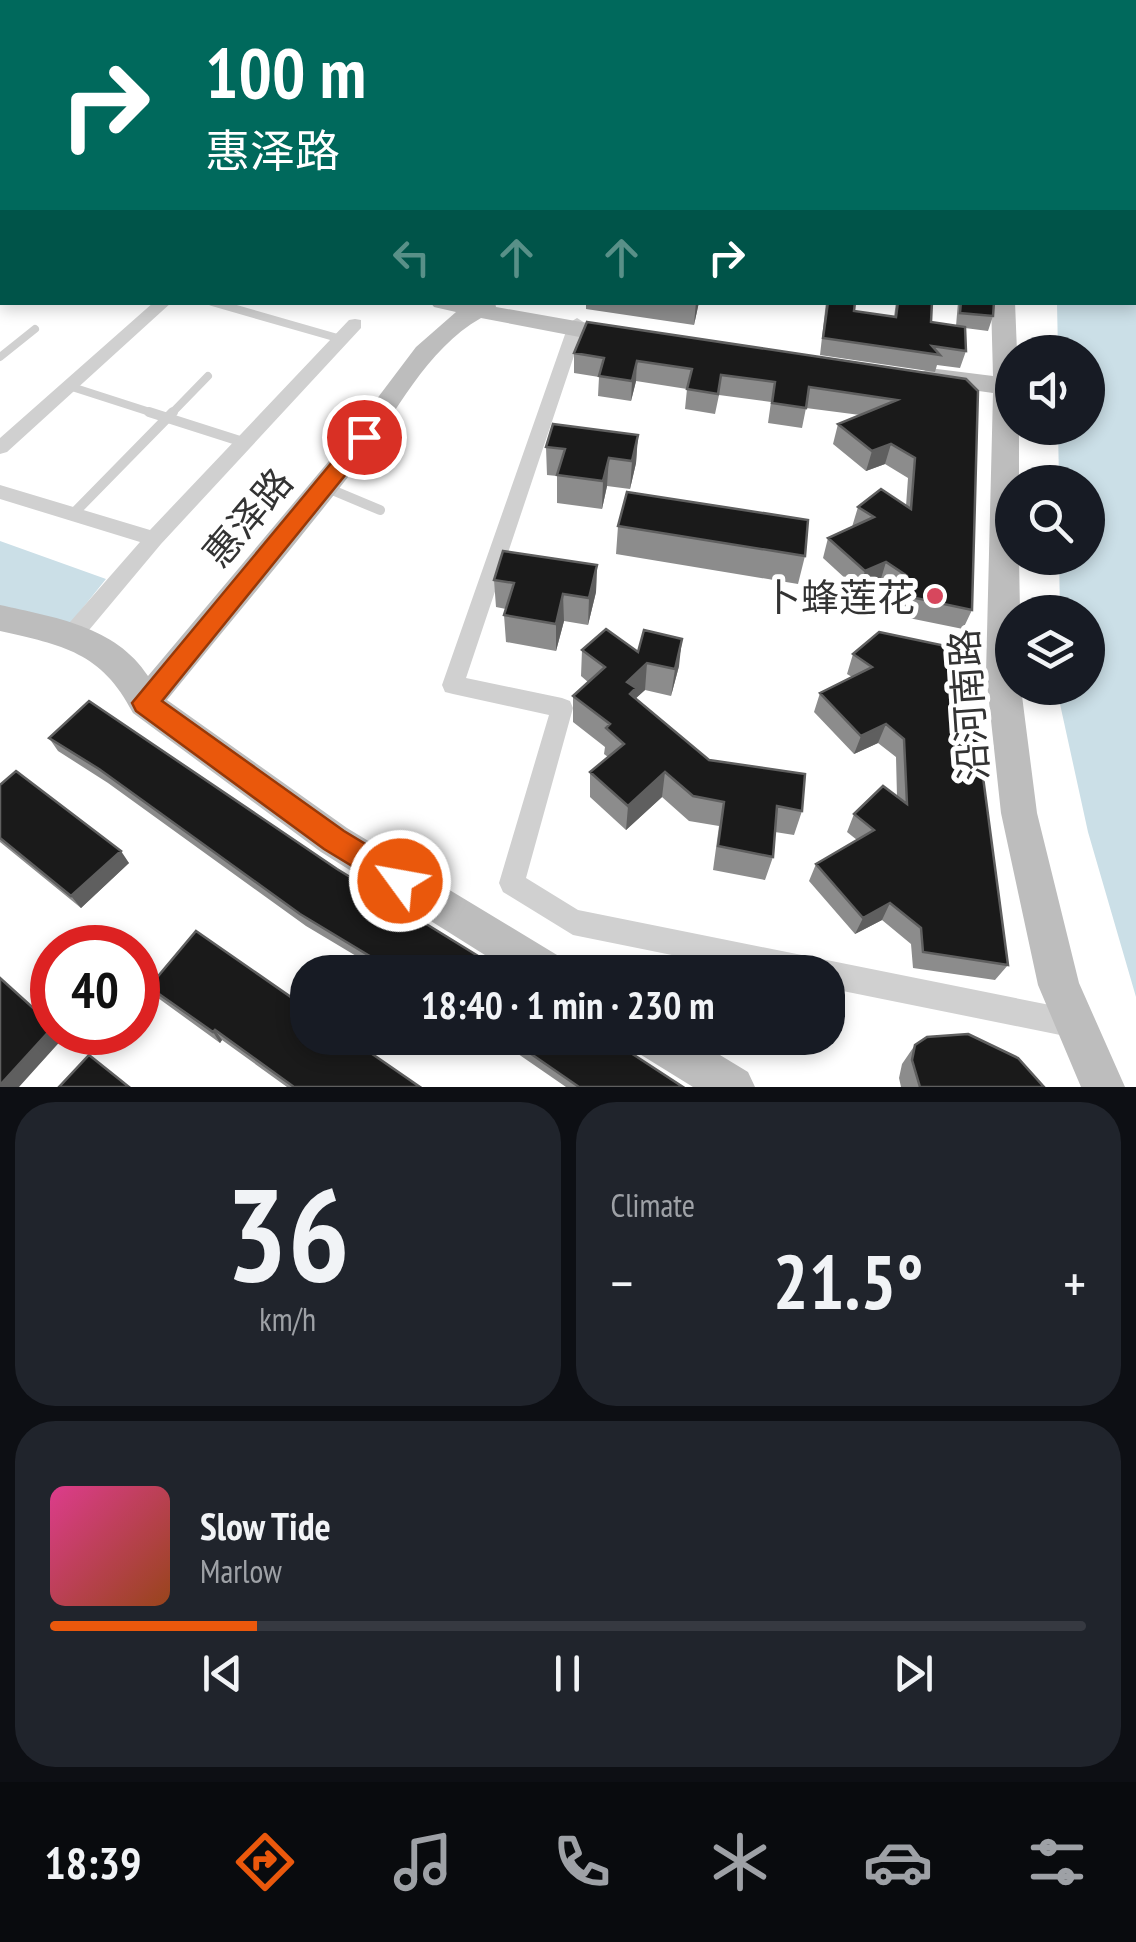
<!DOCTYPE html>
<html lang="en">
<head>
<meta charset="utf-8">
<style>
  body { margin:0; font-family:"PT Sans Narrow","Noto Sans SC",sans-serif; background:#20242c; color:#f1f3f6; height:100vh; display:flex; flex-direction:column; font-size:38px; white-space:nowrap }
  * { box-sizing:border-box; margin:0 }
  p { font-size:32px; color:#9ea1a6 }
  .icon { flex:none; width:55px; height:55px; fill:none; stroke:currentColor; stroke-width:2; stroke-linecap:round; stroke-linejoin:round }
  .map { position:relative; height:1087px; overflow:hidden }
  .panel { display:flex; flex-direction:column; gap:15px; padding:15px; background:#0d0f14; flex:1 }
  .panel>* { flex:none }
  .hud { position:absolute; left:0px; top:0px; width:1138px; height:305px; box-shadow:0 5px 15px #0003; background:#00695c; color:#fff; overflow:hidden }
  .fabs { position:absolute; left:995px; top:335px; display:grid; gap:20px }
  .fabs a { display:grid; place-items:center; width:110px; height:110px; border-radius:50%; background:#171b24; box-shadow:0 5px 15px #0003; font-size:50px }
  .speed { position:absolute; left:30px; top:925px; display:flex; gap:20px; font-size:50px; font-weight:700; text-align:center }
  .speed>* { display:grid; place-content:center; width:130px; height:130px; border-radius:50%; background:#171b24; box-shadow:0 5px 15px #0003; line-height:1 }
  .speed .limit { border:15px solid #d22; background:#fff; color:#111 }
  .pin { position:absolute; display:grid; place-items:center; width:85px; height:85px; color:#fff; margin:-42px; border:5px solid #fff; border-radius:50%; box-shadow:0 2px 10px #0007 }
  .me { position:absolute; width:110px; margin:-55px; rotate:302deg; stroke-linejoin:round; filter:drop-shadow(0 0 8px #0008) }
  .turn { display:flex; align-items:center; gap:35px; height:210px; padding:0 40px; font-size:45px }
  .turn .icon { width:130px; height:130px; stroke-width:2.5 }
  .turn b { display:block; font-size:70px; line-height:85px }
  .lanes { display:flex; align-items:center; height:95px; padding:0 40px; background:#0003; justify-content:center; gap:50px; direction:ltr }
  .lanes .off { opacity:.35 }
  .big { font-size:75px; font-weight:700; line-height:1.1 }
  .panel .widget { flex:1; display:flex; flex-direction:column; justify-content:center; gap:15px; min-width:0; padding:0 35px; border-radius:40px; background:#20242c }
  .panel .dial { align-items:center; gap:0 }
  .dial b { font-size:130px; line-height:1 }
  .song { display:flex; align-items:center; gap:30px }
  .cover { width:120px; height:120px; border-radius:15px; background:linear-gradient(135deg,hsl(330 70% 55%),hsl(20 70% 35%)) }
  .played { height:10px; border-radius:5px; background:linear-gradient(90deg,#ea580c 20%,#363941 20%) }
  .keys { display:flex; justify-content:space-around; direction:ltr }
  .heat { display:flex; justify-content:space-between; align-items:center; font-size:55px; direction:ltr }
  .panel .tiles { flex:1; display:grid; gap:15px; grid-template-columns:1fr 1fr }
  .widget:last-child { grid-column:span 2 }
  .trip { position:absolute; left:290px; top:955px; width:555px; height:100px; border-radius:40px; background:#171b24; box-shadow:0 5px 15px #0003; font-weight:700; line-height:100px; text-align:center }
  .menu { display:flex; height:160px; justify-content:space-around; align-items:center; background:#090b0e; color:#9ea1a6 }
  .menu .icon { width:70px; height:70px }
  .menu .selected { color:#ea580c }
  .menu b { font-size:45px; color:#f1f3f6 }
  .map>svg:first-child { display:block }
</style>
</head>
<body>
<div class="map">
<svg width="1136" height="1087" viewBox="0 0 1136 1087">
  <rect width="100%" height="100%" fill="#fff"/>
  <path fill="#cbdfe7" d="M1136,58V997L1088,832L1060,704V688H1088V612H1060L1059,558H1088V482H1059L1058,428H1088V352H1058L1057,303L1135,302Z
    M0,541L106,579L69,625L0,609Z"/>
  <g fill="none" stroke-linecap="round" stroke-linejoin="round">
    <path stroke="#d0d0d0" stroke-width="8" d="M212,302L341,339
      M0,357L35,329
      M69,386L156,414
      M171,414L208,376"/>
    <path stroke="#d0d0d0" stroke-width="10" d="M149,412L243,442
      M325,487L380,510
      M73,514L173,412"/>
    <path fill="#d0d0d0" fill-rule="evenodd" d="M154,302H172L7,452L0,454V438Z
      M577,318L585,323L466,678L562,698L570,701L573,708L526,878L578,910L1075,1010L1085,1014L1089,1024L1085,1034L1075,1038L828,988V972H756L573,935L503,892L499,883L549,715L453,694L445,692L442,685L569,323Z
      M355,319L361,320V328L161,544L79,642L71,645L63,642L60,636L63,630L140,542L0,499V485L150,530L349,320Z"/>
    <path fill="#bdbdbd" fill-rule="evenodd" d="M0,164H2V177H0Z
      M430,302H495L496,307L621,329L633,337L621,345L481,318C425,350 397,413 359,463C297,543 231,621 167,700L347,828L562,958L568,972H512L321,852L133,713C102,652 62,645 0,631V605C53,617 116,626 148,676L339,449L416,347L456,312L434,307Z
      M991,302H1015L1017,352H1012V428H1019V482H1012V558H1019L1020,612H1012V688H1021L1037,813L1079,983L1125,1087H1081L1038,985L1001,813L986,674L993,393L929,384L916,376L929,368L993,376Z
      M632,1038H692L748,1072L755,1087H693L638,1053Z"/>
    <path fill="#ababab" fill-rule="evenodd" d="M843,0H870L871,2H845Z
      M875,0H912L913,2H877Z
      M928,0H961L962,2H930Z
      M986,0H1004V2H986Z
      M1135,42L1136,43V55L1135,54Z"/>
  </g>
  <path fill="#8c8c8c" d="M586,302H699L694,325L586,309Z
    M826,302H855L854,311L894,317L896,302H932L931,322L956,326L958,302H994L993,316L988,331L965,328L966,351L960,368L937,365L935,372L820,355Z
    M574,353L966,379L972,610L963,629L899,616L900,596L880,582L859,591L823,558L828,538L852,527L858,507L906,506L908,478L885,464L866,471L833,444L838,424L860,415L806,408L802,428L768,423L771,402L719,395L715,414L685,409L687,389L636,381L631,401L598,396L599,377L574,373Z
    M638,435L636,463L630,489L607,486L602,509L557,503V476L547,475L546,447Z
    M618,526L805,556L798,584L616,554Z
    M597,565L596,592L588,625L564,621L556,651L506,642L504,615L506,609L496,607L494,580Z
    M582,650L638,652L679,666L671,696L645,690L636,698L709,760L802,811L794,835L775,832L773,857L765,880L713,870L719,826L689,821L662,797L626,830L590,797V772L608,757L604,754L605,747L573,722V696L588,682L581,676Z
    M853,654L979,747L1008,965L995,980L913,968L911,944L882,920L855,934L809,881L816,864L857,840L847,832L854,814L897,797L896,757L878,743L854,754L814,712L820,693L852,677L847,674Z
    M49,738L337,869L504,972H394L390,970L388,972H383L306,926L108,783L58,751Z
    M0,785L129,863L81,908L0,842Z
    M149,987L420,1087H287L222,1040L220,1043L158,998Z
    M495,1038H608L683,1087H566Z
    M915,1045L1044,1087H901L899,1078L902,1064Z"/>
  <path fill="#5f5f5f" d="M696,302H699L694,325Z
    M637,361L636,381L631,401L632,381Z
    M638,435L636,463L630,489L632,461Z
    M891,444L885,464L866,471L872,451Z
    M609,458L607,486L602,509L603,481Z
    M886,562L880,582L859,591L865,571Z
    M597,565L596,592L588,625L589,598Z
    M563,594L564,621L556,651V624Z
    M682,639L679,666L671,696L675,669Z
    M647,663L645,690L635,699L633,715L627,682Z
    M886,724L878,743L854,754L861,736Z
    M665,772L662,797L626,830L628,806Z
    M121,851L129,863L81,908L71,896Z
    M890,903L882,920L855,934L863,918Z
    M386,959L390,970L388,972H386L383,964Z
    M52,1028V1032H61L65,1036L19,1087H0V1085Z
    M215,1030L222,1040L220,1043L213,1032Z"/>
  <path fill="#1a1a1a" stroke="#5f5f5f" stroke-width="2.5" d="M0,0H218L212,2H2V136L0,134Z
    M828,302H855L854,311L896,317L898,302H932L931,322L965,327L966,351L932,346L940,355L823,338Z
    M961,302H994L993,316L960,313Z
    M587,322L966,379L978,391L972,610L906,596L907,576L886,562L865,571L828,538L874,517L858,507L881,489L911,509L915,458L891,444L872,451L838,424L897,400L809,387L806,408L772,403L775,382L721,375L718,394L687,389L692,369L637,361L632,381L599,376L604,358L574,353Z
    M553,424L638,435L632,461L609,458L603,481L557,475L565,449L546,447Z
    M627,492L808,520L805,556L618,526Z
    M503,551L597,565L589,598L563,594L556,624L504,615L514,583L494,580Z
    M606,629L638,652L644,630L682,639L675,669L647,663L627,682L636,688L630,694L709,760L805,774L802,811L777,806L773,857L718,846L724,802L693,796L665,772L628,806L590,772L624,744L606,728L610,724L573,696L605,667L582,650Z
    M879,632L974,652L979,747L1008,965L923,952L921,928L890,903L863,918L816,864L874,830L854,814L883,786L907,804L904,739L886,724L861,736L820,693L872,667L853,654Z
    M89,701L337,869L504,972H408L386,959L383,964L300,914L99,769L49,738Z
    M16,771L121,851L71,896L0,838V785Z
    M196,931L308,1009V1038H349L420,1087H294L215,1030L213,1032L149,987Z
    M0,978L52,1025V1028L0,1085Z
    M968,1034L1018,1058L1044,1087H920L912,1060L915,1045L927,1037Z
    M508,1038H608L683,1087H579Z
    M89,1055L129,1087H59Z"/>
  <path fill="#ea580c" stroke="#983908" stroke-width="2.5" d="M364,430L372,432L375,437L372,442L162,701L344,831L410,871L415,881L410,891L400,895L324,849L136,711L132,703L357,432Z"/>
  <circle fill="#d7475d" stroke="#fff" stroke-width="4" cx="935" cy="596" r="10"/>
  <g text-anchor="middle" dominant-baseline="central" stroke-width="10" stroke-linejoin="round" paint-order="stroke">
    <g font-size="38" fill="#333" stroke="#fff">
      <text transform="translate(247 517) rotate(-50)">惠泽路</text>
      <text transform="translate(968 705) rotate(-94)">沿河南路</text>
    </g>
    <g font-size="38" fill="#333" stroke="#fff" text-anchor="end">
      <text x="915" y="596">卜蜂莲花</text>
    </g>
  </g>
</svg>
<div class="fabs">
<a><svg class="icon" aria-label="sound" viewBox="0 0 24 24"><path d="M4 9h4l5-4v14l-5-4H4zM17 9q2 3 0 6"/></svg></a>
<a><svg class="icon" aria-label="search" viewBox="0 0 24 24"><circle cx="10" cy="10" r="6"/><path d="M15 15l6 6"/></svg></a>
<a><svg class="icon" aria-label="layers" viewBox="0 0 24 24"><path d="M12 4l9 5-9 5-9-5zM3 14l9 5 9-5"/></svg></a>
</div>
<div class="speed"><div class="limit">40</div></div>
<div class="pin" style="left:364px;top:437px;background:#d93025"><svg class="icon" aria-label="arrive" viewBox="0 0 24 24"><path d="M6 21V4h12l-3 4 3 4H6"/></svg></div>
<svg class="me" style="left:400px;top:881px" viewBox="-20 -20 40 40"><circle r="17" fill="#ea580c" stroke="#fff" stroke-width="3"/><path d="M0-11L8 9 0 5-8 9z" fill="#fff"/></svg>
<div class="trip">18:40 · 1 min · 230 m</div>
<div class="hud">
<div class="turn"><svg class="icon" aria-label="right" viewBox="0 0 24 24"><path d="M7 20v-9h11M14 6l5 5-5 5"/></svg><div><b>100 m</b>惠泽路</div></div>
<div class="lanes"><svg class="icon off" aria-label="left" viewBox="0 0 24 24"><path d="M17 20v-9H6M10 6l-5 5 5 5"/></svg><svg class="icon off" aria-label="ahead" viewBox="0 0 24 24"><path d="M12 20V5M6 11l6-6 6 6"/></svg><svg class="icon off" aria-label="ahead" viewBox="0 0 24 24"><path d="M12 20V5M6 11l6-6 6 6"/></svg><svg class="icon" aria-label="right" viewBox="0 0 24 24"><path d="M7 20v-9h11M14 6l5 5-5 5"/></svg></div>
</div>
</div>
<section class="panel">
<div class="tiles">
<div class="widget dial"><b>36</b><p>km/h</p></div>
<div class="widget"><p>Climate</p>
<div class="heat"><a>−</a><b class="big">21.5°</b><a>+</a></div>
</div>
<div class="widget">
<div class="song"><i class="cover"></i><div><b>Slow Tide</b><p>Marlow</p></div></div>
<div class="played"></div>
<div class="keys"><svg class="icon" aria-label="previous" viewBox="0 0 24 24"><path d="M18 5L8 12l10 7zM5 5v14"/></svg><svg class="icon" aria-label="pause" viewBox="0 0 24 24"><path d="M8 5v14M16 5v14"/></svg><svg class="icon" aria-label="next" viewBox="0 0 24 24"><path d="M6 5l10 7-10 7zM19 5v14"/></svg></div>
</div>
</div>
</section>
<nav class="menu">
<b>18:39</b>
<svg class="icon selected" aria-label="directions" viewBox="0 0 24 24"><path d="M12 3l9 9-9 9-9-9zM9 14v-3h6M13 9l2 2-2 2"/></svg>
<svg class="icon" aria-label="music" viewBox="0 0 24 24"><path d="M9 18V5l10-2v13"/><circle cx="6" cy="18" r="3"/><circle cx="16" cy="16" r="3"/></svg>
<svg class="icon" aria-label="phone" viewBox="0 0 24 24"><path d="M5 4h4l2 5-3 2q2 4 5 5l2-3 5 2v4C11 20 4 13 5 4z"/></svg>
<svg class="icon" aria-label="climate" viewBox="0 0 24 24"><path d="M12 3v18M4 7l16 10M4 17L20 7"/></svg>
<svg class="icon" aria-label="car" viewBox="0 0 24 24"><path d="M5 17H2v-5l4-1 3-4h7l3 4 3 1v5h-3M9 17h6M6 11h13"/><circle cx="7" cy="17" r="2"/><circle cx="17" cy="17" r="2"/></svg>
<svg class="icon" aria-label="filters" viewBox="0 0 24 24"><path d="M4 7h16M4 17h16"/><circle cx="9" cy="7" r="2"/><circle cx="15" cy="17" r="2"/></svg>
</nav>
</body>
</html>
